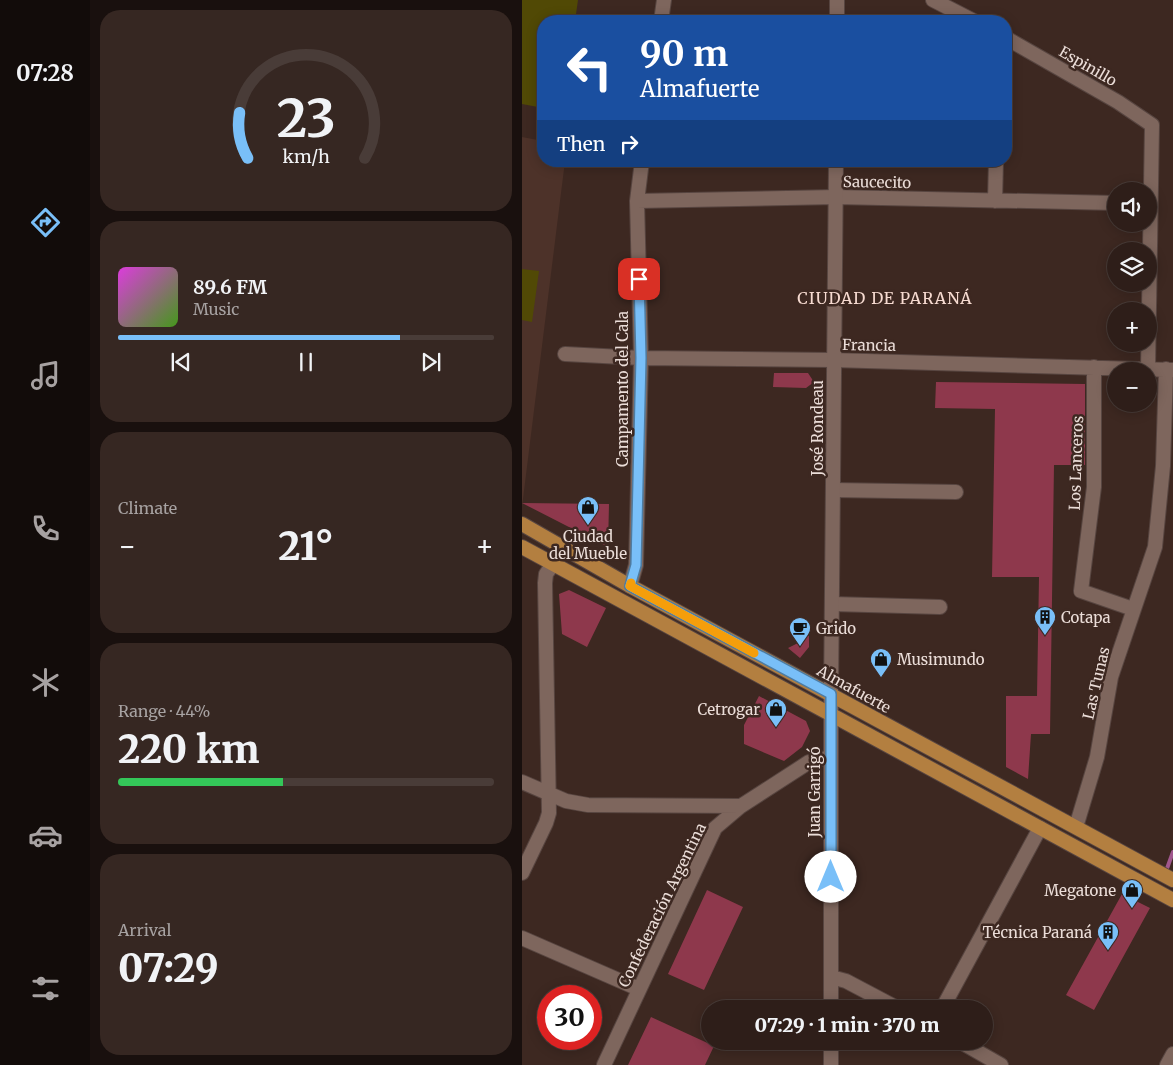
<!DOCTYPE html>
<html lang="en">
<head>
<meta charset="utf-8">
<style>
  body { margin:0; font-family:Merriweather,serif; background:#362722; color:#f1f3f6; height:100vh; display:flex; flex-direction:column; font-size:19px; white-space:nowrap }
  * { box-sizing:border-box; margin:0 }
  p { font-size:16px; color:#a7a2a2 }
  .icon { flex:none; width:28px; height:28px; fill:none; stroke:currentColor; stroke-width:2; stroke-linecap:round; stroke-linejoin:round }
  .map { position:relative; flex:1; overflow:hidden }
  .side { display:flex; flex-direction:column; gap:10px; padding:10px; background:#19100e; width:432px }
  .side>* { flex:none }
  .banner { position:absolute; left:15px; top:15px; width:475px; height:152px; border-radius:20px; box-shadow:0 2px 12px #0003,0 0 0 1px #493c38; background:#1a4fa0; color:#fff; overflow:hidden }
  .controls { position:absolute; left:585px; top:182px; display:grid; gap:10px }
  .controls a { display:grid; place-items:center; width:50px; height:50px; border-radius:50%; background:#2e1e19; box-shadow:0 2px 12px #0003,0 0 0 1px #493c38; font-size:25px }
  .speed { position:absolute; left:15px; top:985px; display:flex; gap:10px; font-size:25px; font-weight:700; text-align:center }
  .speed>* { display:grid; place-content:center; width:65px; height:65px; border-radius:50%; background:#2e1e19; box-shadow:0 2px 12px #0003,0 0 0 1px #493c38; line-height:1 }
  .speed .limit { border:8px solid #d22; background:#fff; color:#111 }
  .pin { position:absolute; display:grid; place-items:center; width:42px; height:42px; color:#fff; margin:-21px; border-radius:10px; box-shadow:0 2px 8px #0006 }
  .me { position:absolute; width:55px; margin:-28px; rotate:0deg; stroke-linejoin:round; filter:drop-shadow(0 0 4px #0008) }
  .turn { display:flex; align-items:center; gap:18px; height:105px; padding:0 20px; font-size:22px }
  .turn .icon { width:65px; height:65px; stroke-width:2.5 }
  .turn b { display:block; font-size:35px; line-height:42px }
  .then { display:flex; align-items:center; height:48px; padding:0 20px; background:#0003; gap:10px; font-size:19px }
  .big { font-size:38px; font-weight:800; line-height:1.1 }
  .side .tile { flex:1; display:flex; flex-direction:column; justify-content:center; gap:8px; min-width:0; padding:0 18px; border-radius:20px; background:#362722 }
  .side .dial { align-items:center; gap:0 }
  .dial svg { height:130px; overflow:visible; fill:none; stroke:#493c38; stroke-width:7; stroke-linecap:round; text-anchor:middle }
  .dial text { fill:#f1f3f6; stroke:none }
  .song { display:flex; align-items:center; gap:15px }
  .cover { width:60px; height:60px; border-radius:8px; background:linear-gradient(135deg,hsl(300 70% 55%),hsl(100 70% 35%)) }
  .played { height:5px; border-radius:2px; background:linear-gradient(90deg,#79bff8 75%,#493c38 75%) }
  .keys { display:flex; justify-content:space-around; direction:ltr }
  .heat { display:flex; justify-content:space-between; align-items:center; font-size:28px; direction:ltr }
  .charge { height:8px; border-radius:4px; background:linear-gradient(90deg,#34c759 44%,#493c38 0) }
  .trip { position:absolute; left:179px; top:1000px; width:292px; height:50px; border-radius:25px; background:#2e1e19; box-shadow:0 2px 12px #0003,0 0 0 1px #493c38; font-weight:800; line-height:50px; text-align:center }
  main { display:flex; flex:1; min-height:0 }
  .menu { display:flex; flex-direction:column; width:90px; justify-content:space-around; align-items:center; background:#120c0a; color:#a7a2a2 }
  .menu .icon { width:35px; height:35px }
  .menu .current { color:#79bff8 }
  .menu b { font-size:22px; color:#f1f3f6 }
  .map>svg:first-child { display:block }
</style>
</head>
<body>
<main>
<nav class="menu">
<b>07:28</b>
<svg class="icon current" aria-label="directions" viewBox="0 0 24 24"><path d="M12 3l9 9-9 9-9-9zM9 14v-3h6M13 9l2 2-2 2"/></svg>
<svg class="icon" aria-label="music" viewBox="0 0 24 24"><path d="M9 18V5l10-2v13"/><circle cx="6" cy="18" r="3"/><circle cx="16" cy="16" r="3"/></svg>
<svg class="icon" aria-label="phone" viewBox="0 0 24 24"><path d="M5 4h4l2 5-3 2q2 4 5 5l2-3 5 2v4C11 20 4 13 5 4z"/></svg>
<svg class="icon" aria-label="climate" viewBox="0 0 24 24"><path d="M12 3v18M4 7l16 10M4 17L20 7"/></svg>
<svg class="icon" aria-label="car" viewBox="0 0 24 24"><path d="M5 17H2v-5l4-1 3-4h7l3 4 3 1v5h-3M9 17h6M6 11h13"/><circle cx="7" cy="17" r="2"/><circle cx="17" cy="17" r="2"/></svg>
<svg class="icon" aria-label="filters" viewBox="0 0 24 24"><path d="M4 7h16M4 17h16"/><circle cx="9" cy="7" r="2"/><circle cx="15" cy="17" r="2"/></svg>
</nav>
<section class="side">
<div class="tile dial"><svg viewBox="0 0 100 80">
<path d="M14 69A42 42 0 1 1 86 69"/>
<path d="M14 69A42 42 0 0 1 9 41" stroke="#79bff8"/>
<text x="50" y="56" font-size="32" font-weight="700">23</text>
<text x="50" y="72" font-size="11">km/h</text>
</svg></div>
<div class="tile">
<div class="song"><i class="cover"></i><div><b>89.6 FM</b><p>Music</p></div></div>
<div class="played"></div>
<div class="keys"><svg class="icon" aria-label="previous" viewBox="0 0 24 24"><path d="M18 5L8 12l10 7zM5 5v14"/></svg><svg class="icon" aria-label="pause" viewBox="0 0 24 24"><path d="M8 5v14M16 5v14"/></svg><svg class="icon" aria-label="next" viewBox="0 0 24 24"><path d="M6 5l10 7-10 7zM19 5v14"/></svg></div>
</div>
<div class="tile"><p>Climate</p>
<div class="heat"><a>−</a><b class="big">21°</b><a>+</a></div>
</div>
<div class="tile"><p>Range · 44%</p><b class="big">220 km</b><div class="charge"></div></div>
<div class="tile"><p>Arrival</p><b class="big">07:29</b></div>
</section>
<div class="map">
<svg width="651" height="1065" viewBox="0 0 651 1065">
  <rect width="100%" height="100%" fill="#3d2821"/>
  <path fill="#4d3229" d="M0,137L21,141V161H43L0,507Z"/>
  <path fill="#514905" d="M0,0H56L53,21H21V108L0,104Z
    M0,269L17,271L10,322L0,320Z"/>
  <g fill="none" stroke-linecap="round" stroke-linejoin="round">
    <path stroke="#a0578d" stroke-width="4" d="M643,874L651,852"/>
  </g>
  <path fill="#8e384c" d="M252,373H286L292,382L284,388L251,387Z
    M414,382L563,384V465H532L528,734H509L506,779L484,767V696H515L517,577H470L473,409L413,408Z
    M0,503L87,504L86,547Z
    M47,590L84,608L65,647L40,634L37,594Z
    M276,636H287V647L278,658L266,648L276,643Z
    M237,696L284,721L288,731L280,747L262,761L222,744V725Z
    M185,890L221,907L182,990L146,974Z
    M600,894L628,908L572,1010L544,995Z
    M129,1017L192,1046L183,1065H106Z"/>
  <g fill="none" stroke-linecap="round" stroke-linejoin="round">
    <g stroke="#574540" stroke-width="16">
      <path id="minor" d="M411,0L452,21
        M139,21L142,0
        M484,38L596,102L630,125L626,369
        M115,201L314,197L594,203
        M473,201L474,161
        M43,354L119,358L311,360L651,370
        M572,367V487L559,591L611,609
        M311,490L434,492
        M108,586L114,565L119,358L115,201L120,161
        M310,604L418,607
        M309,695V1009
        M0,782L44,801L66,805L219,806
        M554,827L575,757L589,677L633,547L641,466L644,369
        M0,873L24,823L27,813L23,583L24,574L31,564
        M0,938L117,989
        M309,977L324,981L377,1009
        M420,1009L518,828
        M309,1041V1065
        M437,1041L479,1065
        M82,1065L193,828L219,806L287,762L308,757
        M645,1065L651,1054"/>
    </g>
    <g stroke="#574540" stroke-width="16">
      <path id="tertiary" d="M315,21V0
        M309,695L314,161"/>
    </g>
    <g stroke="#574540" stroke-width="16">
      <path id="primary" d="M0,524L108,586L651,880
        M0,547L651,900"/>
    </g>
    <use href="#minor" stroke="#7e665d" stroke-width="14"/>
    <use href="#tertiary" stroke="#7e665d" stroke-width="14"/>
    <use href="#primary" stroke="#b37f40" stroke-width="14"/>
  </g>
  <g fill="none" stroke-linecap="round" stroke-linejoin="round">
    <g stroke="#4f7ca1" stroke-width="12">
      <path id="route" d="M117,279L119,358L114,565L108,586L309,694V877"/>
    </g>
    <use href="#route" stroke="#79bff8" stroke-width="9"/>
    <path stroke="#f59e0b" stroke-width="9" d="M109,583L108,586L232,653"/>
  </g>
  <defs>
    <g id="shop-pin" transform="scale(1.125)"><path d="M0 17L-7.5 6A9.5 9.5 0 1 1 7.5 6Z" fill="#79bff8" stroke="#3d2821"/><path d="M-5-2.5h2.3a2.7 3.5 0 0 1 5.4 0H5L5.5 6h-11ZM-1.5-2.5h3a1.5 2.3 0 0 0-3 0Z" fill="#111"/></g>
    <g id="building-pin" transform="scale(1.125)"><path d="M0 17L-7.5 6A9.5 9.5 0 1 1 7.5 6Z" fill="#79bff8" stroke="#3d2821"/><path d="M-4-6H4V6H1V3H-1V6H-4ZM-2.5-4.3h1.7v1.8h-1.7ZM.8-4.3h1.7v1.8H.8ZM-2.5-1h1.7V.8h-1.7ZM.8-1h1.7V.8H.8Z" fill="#111"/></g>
    <g id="cafe-pin" transform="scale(1.125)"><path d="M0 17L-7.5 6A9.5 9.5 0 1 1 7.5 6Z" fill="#79bff8" stroke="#3d2821"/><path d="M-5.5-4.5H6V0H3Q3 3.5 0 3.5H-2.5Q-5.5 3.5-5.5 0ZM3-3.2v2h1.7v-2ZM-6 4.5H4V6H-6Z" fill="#111"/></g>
  </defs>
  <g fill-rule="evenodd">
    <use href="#shop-pin" x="66" y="507"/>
    <use href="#building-pin" x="523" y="617"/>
    <use href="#cafe-pin" x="278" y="628"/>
    <use href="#shop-pin" x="359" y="659"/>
    <use href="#shop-pin" x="254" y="709"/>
    <use href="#shop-pin" x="610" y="890"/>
    <use href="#building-pin" x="586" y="932"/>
  </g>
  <g text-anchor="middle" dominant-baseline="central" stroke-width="5" stroke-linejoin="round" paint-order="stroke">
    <g font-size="15" fill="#ebddd8" stroke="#3d2821">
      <text transform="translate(566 66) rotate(30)">Espinillo</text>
      <text transform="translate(355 182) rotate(1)">Saucecito</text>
      <text transform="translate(347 345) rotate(1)">Francia</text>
      <text transform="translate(100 389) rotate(-90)">Campamento del Cala</text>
      <text transform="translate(295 428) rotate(-90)">José Rondeau</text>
      <text transform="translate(554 463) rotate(-88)">Los Lanceros</text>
      <text transform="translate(574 683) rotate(-77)">Las Tunas</text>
      <text transform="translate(332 689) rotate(29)">Almafuerte</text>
      <text transform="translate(292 792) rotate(-90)">Juan Garrigó</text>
      <text transform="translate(140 905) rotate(-64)">Confederación Argentina</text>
    </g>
    <g font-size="15" fill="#ebddd8" stroke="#3d2821" text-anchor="start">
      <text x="66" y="536" text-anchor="middle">Ciudad<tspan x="66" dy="17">del Mueble</tspan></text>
      <text x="539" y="617">Cotapa</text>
      <text x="294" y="628">Grido</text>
      <text x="375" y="659">Musimundo</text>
      <text x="238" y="709" text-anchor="end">Cetrogar</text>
      <text x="594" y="890" text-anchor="end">Megatone</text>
      <text x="570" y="932" text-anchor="end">Técnica Paraná</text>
    </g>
    <g font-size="16" letter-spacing="1" fill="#f7dbd1" stroke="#3d2821">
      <text x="363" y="298">CIUDAD DE PARANÁ</text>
    </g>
  </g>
</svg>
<div class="controls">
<a><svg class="icon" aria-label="sound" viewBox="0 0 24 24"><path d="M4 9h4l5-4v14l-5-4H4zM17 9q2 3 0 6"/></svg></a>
<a><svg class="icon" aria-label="layers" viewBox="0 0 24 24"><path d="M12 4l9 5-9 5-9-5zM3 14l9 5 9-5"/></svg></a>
<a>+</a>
<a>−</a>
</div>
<div class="speed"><div class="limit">30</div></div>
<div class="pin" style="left:117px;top:279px;background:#d93025"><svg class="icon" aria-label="arrive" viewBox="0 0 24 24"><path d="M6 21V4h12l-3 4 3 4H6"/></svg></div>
<svg class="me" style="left:309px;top:877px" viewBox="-20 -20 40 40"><circle r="19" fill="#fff"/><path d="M0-13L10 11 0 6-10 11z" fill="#79bff8"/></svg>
<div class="trip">07:29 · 1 min · 370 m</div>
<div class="banner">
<div class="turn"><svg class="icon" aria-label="left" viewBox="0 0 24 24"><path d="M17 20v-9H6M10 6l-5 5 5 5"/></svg><div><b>90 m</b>Almafuerte</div></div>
<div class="then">Then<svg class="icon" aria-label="right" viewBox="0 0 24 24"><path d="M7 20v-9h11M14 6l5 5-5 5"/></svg></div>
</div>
</div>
</main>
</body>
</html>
